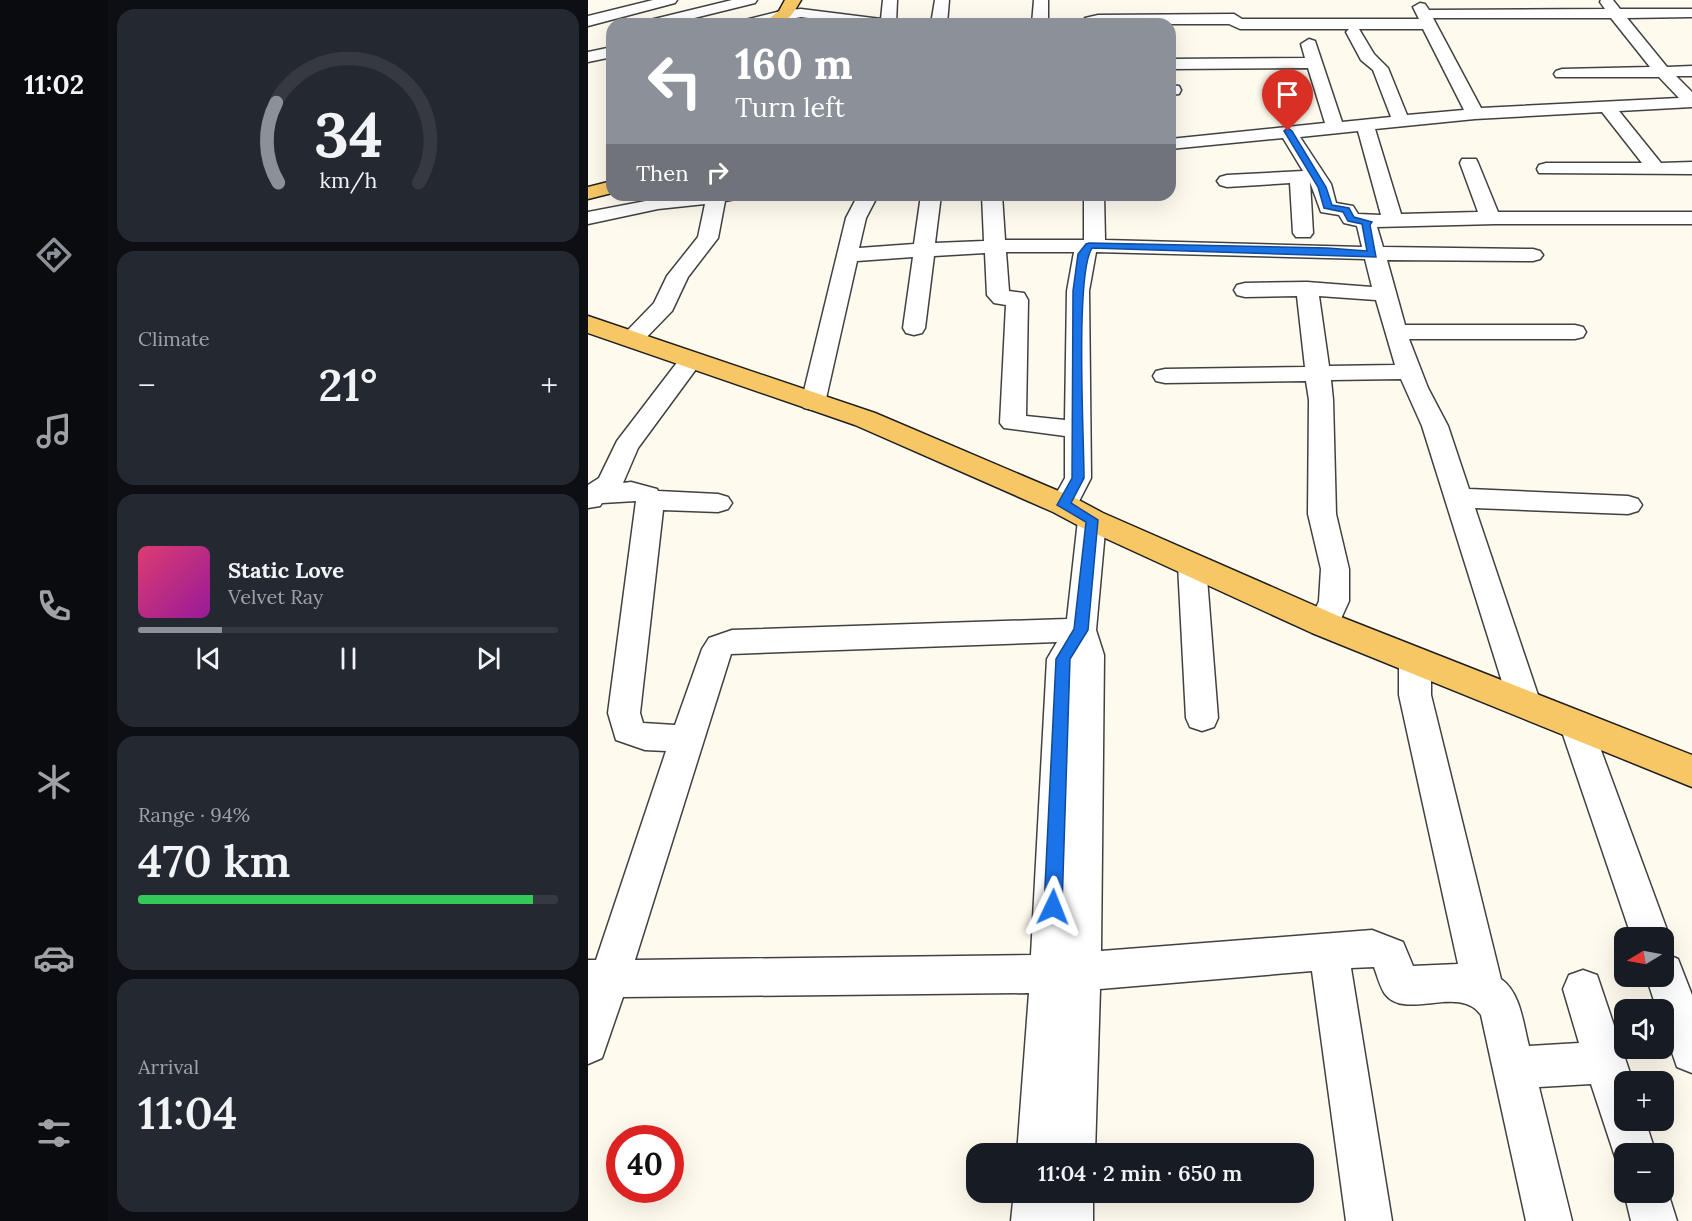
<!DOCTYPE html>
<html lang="en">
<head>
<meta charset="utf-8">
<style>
  body { margin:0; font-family:Lora,serif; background:#242831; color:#f1f3f6; height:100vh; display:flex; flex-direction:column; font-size:22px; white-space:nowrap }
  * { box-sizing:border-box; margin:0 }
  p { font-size:20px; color:#9ea1a6 }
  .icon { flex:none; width:33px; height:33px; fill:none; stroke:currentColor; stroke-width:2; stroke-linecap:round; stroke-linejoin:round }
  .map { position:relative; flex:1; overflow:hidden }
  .drawer { display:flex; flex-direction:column; gap:9px; padding:9px; background:#0d0f14; width:480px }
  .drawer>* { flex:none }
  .hud { position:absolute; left:18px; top:18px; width:570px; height:183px; border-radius:18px; box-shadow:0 6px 24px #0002; background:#8c9099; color:#fff; overflow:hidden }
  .needle { width:39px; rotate:260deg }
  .controls { position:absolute; left:1026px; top:927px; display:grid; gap:12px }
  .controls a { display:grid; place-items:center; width:60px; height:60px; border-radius:12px; background:#171b24; box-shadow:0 6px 24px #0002; font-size:30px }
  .speed { position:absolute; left:18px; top:1125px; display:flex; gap:12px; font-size:30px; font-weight:700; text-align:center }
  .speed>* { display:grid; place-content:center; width:78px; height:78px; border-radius:50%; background:#171b24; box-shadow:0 6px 24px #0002; line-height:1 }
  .speed .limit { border:9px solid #d22; background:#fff; color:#111 }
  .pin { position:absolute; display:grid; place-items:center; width:51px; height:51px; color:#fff; margin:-62px -26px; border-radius:50% 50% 50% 0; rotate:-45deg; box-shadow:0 0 6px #0007 }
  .pin .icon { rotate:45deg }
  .me { position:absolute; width:66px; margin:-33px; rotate:2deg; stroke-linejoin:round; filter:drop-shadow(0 0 4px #0008) }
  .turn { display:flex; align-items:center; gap:21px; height:126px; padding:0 30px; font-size:27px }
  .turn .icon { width:78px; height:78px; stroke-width:2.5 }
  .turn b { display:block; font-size:42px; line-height:51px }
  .then { display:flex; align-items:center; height:57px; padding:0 30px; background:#0003; gap:12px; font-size:22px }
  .big { font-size:45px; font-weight:600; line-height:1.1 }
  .drawer .widget { flex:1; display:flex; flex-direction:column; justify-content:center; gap:9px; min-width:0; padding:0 21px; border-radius:18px; background:#242831 }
  .drawer .dial { align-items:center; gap:0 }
  .dial svg { height:156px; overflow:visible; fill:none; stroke:#363941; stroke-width:7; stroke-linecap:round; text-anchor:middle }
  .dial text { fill:#f1f3f6; stroke:none }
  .song { display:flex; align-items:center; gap:18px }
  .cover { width:72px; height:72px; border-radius:9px; background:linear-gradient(135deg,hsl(340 70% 55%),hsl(300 70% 35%)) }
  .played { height:6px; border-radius:3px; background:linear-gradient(90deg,#8c9099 20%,#363941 20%) }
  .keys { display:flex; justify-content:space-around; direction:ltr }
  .heat { display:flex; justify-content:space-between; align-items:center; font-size:33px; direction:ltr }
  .charge { height:9px; border-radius:4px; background:linear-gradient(90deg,#34c759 94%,#363941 0) }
  .trip { position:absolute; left:378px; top:1143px; width:348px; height:60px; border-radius:18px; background:#171b24; box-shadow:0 6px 24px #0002; font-weight:600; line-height:60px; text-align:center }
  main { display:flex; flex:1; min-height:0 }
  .dock { display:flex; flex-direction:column; width:108px; justify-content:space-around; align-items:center; background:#090b0e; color:#9ea1a6 }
  .dock .icon { width:42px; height:42px }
  .dock .current { color:#8c9099 }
  .dock b { font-size:27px; color:#f1f3f6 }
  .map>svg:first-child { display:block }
</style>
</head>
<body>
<main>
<nav class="dock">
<b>11:02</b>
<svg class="icon current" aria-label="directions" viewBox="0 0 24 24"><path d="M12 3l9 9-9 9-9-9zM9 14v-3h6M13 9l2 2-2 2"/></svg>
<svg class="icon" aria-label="music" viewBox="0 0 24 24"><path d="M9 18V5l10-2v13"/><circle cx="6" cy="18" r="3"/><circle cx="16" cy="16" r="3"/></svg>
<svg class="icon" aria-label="phone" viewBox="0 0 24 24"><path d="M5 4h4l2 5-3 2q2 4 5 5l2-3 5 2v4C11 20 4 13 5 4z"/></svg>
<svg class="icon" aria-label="climate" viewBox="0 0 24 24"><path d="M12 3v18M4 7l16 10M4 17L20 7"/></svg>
<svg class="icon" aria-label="car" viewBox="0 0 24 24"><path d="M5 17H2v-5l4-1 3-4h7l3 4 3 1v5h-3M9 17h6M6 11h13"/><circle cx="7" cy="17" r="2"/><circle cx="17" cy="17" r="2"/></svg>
<svg class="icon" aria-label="filters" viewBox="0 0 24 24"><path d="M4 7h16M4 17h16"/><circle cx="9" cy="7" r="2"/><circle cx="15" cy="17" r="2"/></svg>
</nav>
<section class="drawer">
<div class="widget dial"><svg viewBox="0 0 100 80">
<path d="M14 69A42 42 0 1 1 86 69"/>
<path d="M14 69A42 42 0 0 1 13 28" stroke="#8c9099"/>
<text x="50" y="56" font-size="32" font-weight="700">34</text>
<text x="50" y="72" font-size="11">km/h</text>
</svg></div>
<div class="widget"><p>Climate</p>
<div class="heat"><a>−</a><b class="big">21°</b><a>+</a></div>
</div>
<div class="widget">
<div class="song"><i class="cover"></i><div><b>Static Love</b><p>Velvet Ray</p></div></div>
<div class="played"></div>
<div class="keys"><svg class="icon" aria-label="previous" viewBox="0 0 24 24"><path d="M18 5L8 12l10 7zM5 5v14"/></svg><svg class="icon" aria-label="pause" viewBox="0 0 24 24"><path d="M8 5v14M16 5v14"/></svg><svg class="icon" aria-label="next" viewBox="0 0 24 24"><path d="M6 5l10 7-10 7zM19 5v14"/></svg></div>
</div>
<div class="widget"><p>Range · 94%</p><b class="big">470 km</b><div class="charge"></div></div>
<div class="widget"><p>Arrival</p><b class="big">11:04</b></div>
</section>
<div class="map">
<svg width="1104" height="1221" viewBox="0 0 1104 1221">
  <rect width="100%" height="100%" fill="#fffaee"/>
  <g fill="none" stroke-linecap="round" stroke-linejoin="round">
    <g stroke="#414141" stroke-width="3">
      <path id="minor" d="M65,0H89L87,3L0,26V16Z
        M144,0H169L167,3L82,24H55L58,21Z
        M295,0H309L308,24H264L213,17L176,24H150L153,21L197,10L213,9L293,19Z
        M347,0H361L359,24H343Z
        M446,0H460V24H444Z
        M1013,0H1025L1032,9H1104V17L1039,18L1079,67L1104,66V76H1088L1104,92V107L1031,111L1073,163L1104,162V174L951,173L949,169L951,165L958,163H1054L1014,112L887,119L787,129L813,214L890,212L872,163L874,159H888L890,163L910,212H1104V224H908L789,227L795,247L945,249L952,251L955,255L952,259L945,261L799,260L817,325H987L995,327L998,332L995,337L987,339H821L840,388L860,426L881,489L1040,496L1050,499L1054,505L1050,511L1040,514L887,508L953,704L948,713L937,717L926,713L921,704L834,426L813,379L743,380L745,400L748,514L761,569V601L747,632L736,635L725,632L721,624L731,601L733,569L720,514L721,400L718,381L577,383L568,381L565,376L568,371L577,369L717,367L709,296L657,297L649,295L646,290L649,285L657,283L719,282L784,287L777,259L508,252L501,291L503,478L486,511L476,514L466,511L462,505L477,478V436L416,428L412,423L418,305L406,303L399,295L397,253L346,256L337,328L334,333L326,335L318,333L315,328L325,257L269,261L237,403L234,408L225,410L216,408L213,403L258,218L270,195H290L278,218L271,248L326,244L333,195H353L347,243L396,241L394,195H414L417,240H496V195H516L517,240L774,247L769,226L756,223L751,215L733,212L722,182L725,233L722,237H708L705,233L702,183L639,187L632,185L629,181L632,177L639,175L715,171L695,138L582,149V139L737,123L720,68L582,69V59L717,58L713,44L721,39L727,41L754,122L803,117L785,70L773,60L758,32L761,29H652L641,24H494L497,18L510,15L646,14L654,19H831L825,7L832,3L837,4L841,10L1017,9L1012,2ZM845,18H1023L1062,67L974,69L968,71L966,74L968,77H1071L1091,98L893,108ZM771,29H835L876,110L819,115L800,68L786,54ZM770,131L793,215L770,214L765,206L748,203L743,184L712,137ZM418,252H486L479,291L477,420L438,416L440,300L436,293L421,291ZM731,296L788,300L807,365L741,366Z
        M24,47V57L0,62V52Z
        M582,85L591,86L593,90L591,94L582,95Z
        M89,195H151L148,199L137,201L130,238L100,277L84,311L52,344L44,346L36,344L32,339L36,334L66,303L79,276L110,237L117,204L70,209L0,224V212Z
        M102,354L110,356L114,361L50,448L35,483L43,482L69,489L70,491L130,494L140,497L144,503L140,509L130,512L75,510L52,713L55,723L87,725L114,649L121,638L144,630L479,619L490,520L494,513L504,511L514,513L518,520L508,630L516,655L513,951L784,930L815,942L825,966L870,964L811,695V661L816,653L827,649L838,653L843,661V695L913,979C933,993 935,1024 941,1046L991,1043L975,989L981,975L995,970L1009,975L1045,1082H1036V1120H1057L1068,1154H1036V1172L1031,1169L1003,1084L951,1087L984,1221H938L893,1015C872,984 817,1021 797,994C792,987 789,975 786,967L763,968L804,1221H758L724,971L512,989L507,1154H429L441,993L35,997L14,1058L0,1064V960H8L78,751L57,750L28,740L20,713L48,501L14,503L12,506L0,508V485L11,478L29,441L94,356ZM469,642L459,659L443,955L47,960L143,654Z
        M604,555L614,558L618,565L630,718L626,727L614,731L602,727L598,718L590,565L594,558Z
        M987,710L999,714L1003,723L1082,938L1076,951V938H1044L971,723L975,714Z
        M1076,953L1090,959L1104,995V1073L1089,1067L1076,1029V1010H1069L1058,976H1076Z
        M1076,1180L1089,1221H1043L1036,1192V1190V1192H1076Z
        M426,1192H505V1221H423Z"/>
    </g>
    <g stroke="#1f1f1f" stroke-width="3">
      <path id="major" d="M197,0H213C201,21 198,24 174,24L191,11Z
        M24,181V193L0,199V187Z
        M0,316L287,413L487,498L515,513L748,615L1104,755V787L724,633L493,527L465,512L267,425L0,333Z"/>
    </g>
    <use href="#minor" fill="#fff" fill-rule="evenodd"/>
    <use href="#major" fill="#f7c766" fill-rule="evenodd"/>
  </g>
  <path fill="#1a73e8" stroke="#114b97" stroke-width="1.5" d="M700,128L704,131L738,187L744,205L761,208L766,217L784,222L782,225L788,257L504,248C487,274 496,438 496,478L483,503L510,520L500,630L482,659L474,907L471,912L465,915L459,912L456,907L468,659L486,629L498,522L469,505L484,478L485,291L490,254L498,244L501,243L739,248L779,251L774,224L760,221L755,212L736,208L730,187L696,131Z"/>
</svg>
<div class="controls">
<a><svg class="needle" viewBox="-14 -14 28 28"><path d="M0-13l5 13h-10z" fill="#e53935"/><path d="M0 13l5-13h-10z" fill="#9ea1a6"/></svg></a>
<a><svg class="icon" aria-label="sound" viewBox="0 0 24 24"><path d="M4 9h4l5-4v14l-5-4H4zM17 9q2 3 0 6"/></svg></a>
<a>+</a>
<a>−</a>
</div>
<div class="speed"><div class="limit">40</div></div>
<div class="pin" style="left:700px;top:131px;background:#d93025"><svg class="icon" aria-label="arrive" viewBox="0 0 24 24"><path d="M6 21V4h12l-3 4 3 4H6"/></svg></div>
<svg class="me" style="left:465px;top:907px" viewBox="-20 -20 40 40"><path d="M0-17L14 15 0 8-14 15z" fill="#1a73e8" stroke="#fff" stroke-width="4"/></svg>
<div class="trip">11:04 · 2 min · 650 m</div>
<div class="hud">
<div class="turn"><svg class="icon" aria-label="left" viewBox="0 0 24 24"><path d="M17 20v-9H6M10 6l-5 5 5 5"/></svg><div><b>160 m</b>Turn left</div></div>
<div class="then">Then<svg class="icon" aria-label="right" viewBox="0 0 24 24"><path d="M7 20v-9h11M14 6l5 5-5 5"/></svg></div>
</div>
</div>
</main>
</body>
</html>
